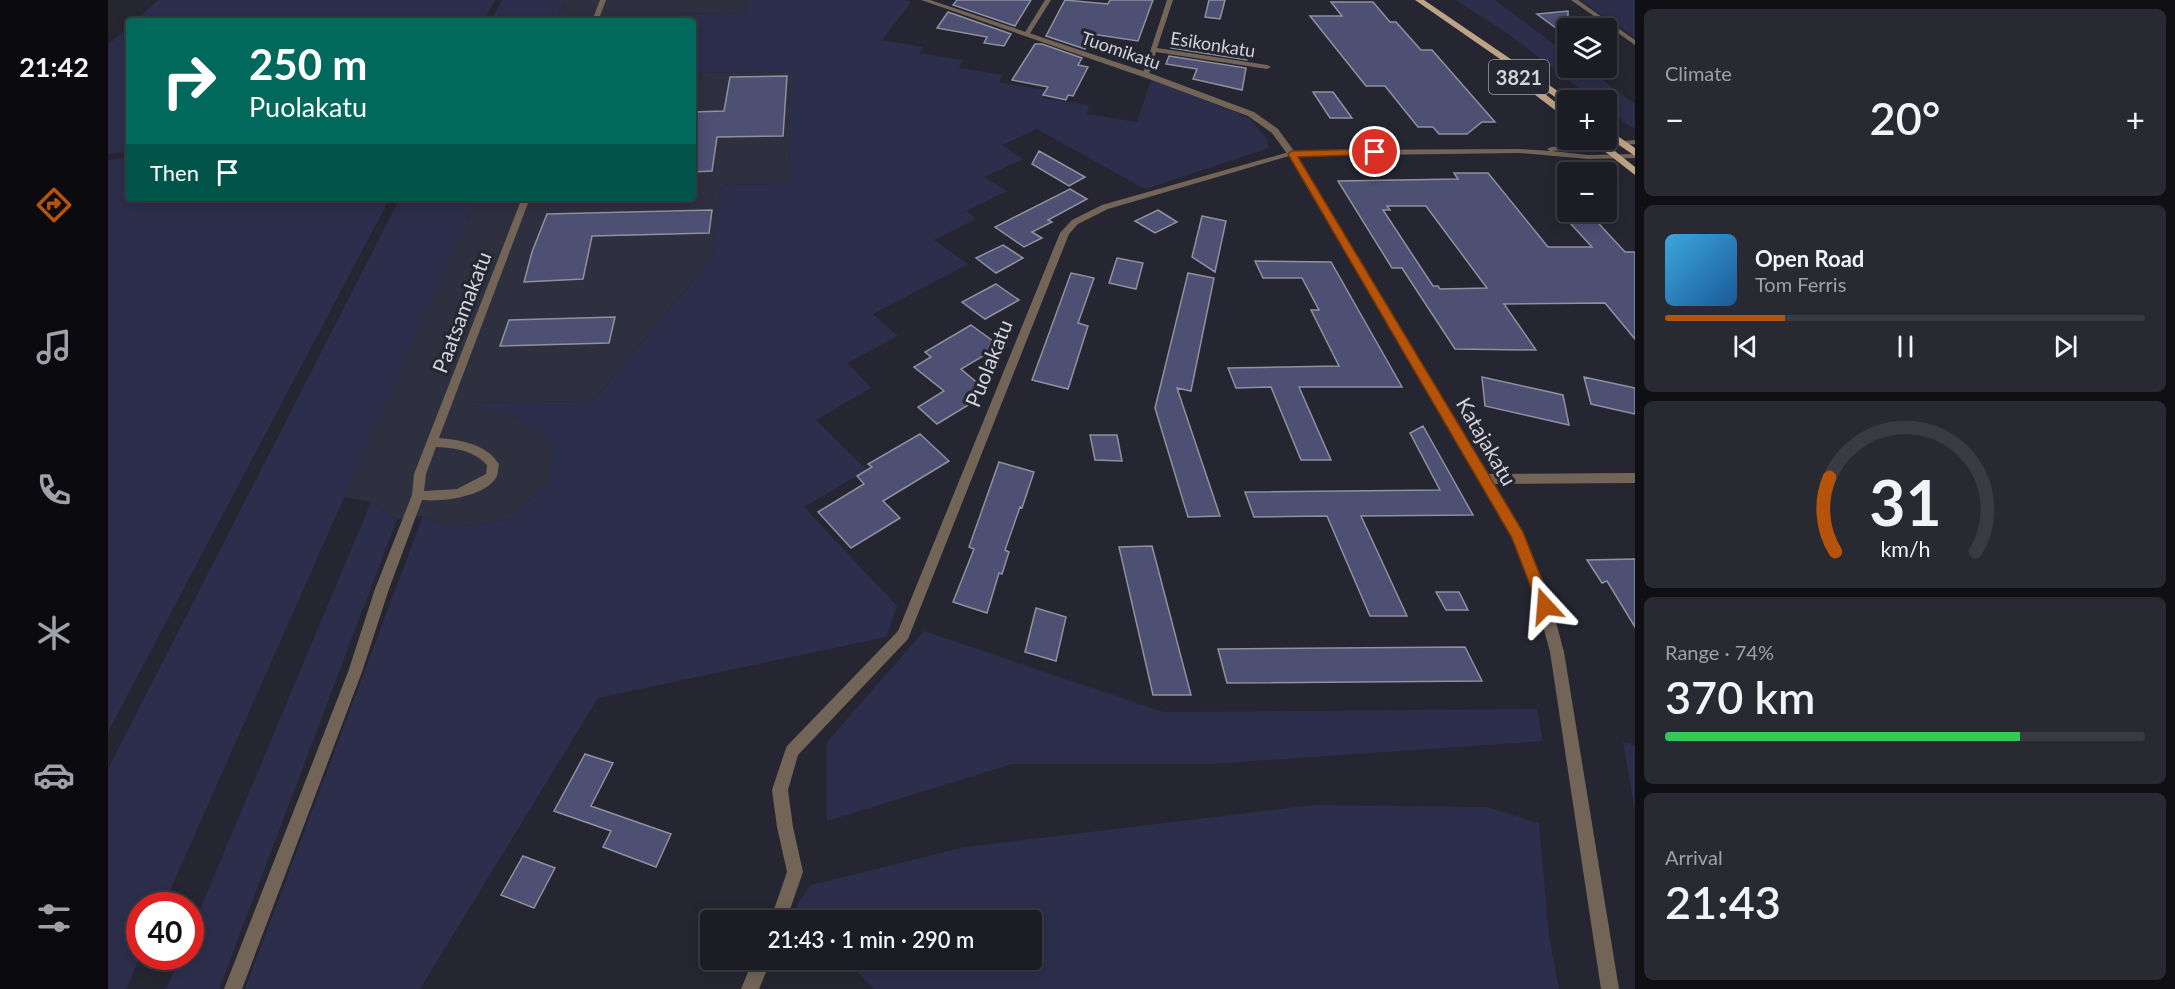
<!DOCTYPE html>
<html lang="en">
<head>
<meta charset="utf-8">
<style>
  body { margin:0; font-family:Lato,sans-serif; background:#292932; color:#f1f3f6; height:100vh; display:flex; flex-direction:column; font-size:22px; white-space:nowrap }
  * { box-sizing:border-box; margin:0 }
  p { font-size:20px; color:#a0a1a7 }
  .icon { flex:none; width:33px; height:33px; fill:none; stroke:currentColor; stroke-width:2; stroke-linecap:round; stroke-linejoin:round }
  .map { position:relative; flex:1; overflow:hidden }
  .panel { display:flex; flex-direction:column; gap:9px; padding:9px; background:#0f0f14; width:540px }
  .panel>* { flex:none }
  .banner { position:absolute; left:18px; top:18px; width:570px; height:183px; border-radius:6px; box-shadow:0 3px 15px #0003,0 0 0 2px #3a3a42; background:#00695c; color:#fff; overflow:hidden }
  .tools { position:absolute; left:1449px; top:18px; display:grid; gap:12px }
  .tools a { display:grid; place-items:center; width:60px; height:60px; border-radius:6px; background:#1c1c25; box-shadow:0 3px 15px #0003,0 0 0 2px #3a3a42; font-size:30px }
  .speed { position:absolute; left:18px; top:892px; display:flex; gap:12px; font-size:30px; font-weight:700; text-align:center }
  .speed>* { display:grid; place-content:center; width:78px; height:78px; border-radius:50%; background:#1c1c25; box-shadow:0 3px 15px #0003,0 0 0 2px #3a3a42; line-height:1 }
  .speed .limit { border:9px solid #d22; background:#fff; color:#111 }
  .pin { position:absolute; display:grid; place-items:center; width:51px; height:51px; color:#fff; margin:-26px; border:3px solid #fff; border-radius:50%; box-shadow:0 2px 6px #0007 }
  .me { position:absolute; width:66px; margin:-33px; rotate:341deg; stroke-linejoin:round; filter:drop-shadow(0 0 4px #0008) }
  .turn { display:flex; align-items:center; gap:21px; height:126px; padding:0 24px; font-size:27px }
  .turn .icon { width:78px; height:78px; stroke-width:2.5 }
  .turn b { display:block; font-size:42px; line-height:51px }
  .then { display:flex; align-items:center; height:57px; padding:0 24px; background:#0003; gap:12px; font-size:22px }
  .big { font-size:45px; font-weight:600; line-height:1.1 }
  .panel .card { flex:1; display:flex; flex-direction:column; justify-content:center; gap:9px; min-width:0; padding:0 21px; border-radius:9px; background:#292932 }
  .panel .dial { align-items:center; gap:0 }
  .dial svg { height:156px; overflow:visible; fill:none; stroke:#3a3a42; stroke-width:7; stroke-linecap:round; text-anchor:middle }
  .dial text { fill:#f1f3f6; stroke:none }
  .song { display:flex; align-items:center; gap:18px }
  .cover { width:72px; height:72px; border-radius:9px; background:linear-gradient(135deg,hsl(200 70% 55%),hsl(210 70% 35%)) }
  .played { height:6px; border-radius:3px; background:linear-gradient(90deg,#b45309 25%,#3a3a42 25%) }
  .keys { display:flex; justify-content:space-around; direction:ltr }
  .heat { display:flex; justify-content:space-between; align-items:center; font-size:33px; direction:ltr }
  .charge { height:9px; border-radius:4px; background:linear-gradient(90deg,#34c759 74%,#3a3a42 0) }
  .trip { position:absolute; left:592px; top:910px; width:342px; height:60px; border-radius:6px; background:#1c1c25; box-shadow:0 3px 15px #0003,0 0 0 2px #3a3a42; font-weight:600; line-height:60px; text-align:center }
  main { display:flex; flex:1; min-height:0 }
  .dock { display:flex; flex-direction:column; width:108px; justify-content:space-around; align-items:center; background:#0b0b0f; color:#a0a1a7 }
  .dock .icon { width:42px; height:42px }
  .dock .on { color:#b45309 }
  .dock b { font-size:27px; color:#f1f3f6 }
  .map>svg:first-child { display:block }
</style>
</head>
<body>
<main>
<nav class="dock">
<b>21:42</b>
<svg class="icon on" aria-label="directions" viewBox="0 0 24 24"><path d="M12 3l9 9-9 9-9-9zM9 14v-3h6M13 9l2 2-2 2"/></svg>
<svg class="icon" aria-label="music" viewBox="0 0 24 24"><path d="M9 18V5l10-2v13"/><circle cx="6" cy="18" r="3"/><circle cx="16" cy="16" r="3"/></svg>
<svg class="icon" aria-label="phone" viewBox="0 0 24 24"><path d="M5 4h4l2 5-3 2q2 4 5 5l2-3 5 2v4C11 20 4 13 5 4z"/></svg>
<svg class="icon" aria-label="climate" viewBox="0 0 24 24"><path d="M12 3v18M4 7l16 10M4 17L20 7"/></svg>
<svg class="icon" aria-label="car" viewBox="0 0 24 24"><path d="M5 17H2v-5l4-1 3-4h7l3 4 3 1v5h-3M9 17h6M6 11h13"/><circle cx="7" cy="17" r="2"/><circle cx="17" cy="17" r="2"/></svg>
<svg class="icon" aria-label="filters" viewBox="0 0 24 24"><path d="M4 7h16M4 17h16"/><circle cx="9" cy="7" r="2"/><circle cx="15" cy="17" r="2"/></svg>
</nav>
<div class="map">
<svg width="1527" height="989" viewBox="0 0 1527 989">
  <rect width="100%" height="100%" fill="#252631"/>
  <path fill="#2e2f3f" d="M457,0H638L636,13L501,15L499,21H448Z
    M585,72L686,73L680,184L613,185L604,258L485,401L359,403L409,418L447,444L440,483L402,519L358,526H338L315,516L289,519L263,502L236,497L369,198H585Z"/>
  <path fill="#2d2e4b" d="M50,0H387L376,21H27Z
    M394,0H457L448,21H383Z
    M638,0H797L803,2L774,40L815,47L811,53L855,60L851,68L895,75L891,82L937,90L935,98L981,105L979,114L1029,122L1044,78L1141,118L1159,139L1161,148L1037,189L929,129L894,145L915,159L876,177L899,191L858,211L868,219L826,240L860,264L765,314L790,336L739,363L763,388L708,420L759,470L696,507L789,606L778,637L490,698L312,989H137L315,516L338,526H358L402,519L440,483L446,444L409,418L356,403L485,401L604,258L613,185L680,184L685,73L585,72V21H499L500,15L636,13Z
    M1348,0H1387L1459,54L1460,68H1478L1527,104V128L1523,127L1499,109L1498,100H1487L1399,33Z
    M1472,0H1527V38Z
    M21,26V152L0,154V45Z
    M21,157V198H282L0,732V160Z
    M292,198H369L55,906H32V957L18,989H0V769Z
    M263,502L289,519L111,989H58L72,957H82L83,931Z
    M816,631L1055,712L1429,709L1435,741L1103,764H904L719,821V742Z
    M1515,742L1527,746V806H1526Z
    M1206,805L1379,807L1431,823L1441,936L1451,989H766L738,960H924V921H701L688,906L703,885L858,847Z"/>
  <path fill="#4d4f73" stroke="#90919e" stroke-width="1.5" fill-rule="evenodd" d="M849,0H923L907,26L845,5Z
    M957,0L1000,4L1002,0H1045L1030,41L984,34L977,49L938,36Z
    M1101,0H1117L1112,19L1097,17Z
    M1223,2H1265L1282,22H1288L1313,50H1324L1387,122H1374L1359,134H1331L1325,127H1310L1277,86H1258L1202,16H1234Z
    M1460,11V37L1429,14Z
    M840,12L903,34L896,46L876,43L879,37L829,28Z
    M1067,35L1086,38L1083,49L1117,54L1119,47L1140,50L1139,60L1063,48Z
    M927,44H934L974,58L970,65L980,67L965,96L960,95L958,100L935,95L940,87L904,80Z
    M1061,56L1138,68L1134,90L1085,79L1089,69L1058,64Z
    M679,76L675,136L609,137L604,171L585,172V112L616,111L622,77Z
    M1205,92H1225L1244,118H1222Z
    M931,151L977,177L961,186L924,164Z
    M1346,173H1380L1440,247H1484L1452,212H1480L1517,252H1527V339L1497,303L1396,304L1428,350L1347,349L1294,268H1284L1230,181L1350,179ZM1279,206H1318L1379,288L1332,289L1330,286H1325L1275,210H1282Z
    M962,189L979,199L940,220L944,222L924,232L934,238L916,247L887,227Z
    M604,210L601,233L484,236L475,279L416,282L424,252L439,214Z
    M1050,210L1069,222L1047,233L1027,221Z
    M1094,216L1118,221L1107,272L1084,257Z
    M895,245L915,258L888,273L868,258Z
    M1009,258L1035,263L1028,289L1001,283Z
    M1147,261L1223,262L1294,387H1191L1223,460H1193L1163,387L1128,388L1120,368L1231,366L1203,310H1211L1194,278H1155Z
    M963,273L986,278L970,323L980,326L960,389L924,380Z
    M1080,273L1106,278L1083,391L1069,388L1112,516L1080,517L1047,408Z
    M888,284L911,300L877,319L854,302Z
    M507,317L501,343L392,346L401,320Z
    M863,325L892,346L853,369L879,391L864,399L867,401L829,424L810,407L836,391L806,367L823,357L817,352Z
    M1374,377L1455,395L1461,425L1377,406Z
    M1476,377L1527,388V414L1483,404Z
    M1315,426L1365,515L1253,516L1299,616H1262L1219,516L1146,517L1137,492L1332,490L1302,433Z
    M812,434L841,461L775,501L792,518L743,548L710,512L756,484L749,476L764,467L760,464Z
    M982,435H1009L1014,461L987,460Z
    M891,462L926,472L914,508L912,507L897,550L901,552L894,574L891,573L879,613L845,602L866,549L861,547Z
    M1044,546L1083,695H1045L1011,547Z
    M1527,559V627L1499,581L1494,583L1479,560Z
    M1328,592H1351L1360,610H1338Z
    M928,608L958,617L948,661L917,652Z
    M1357,647L1374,681L1119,683L1110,649Z
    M477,754L505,763L483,806L563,834L548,867L495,847L503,831L446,811Z
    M415,856L447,868L426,908L393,895Z"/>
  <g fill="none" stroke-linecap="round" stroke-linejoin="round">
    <path fill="#726557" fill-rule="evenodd" d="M492,0H498L490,21H484Z
      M937,0H943L921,35H917L916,34Z
      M1059,0H1065L1049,48L1159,65L1163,67L1159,69L1048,52L1041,74L1034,76Z
      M1463,0H1470L1527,40V45Z
      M1181,152L1188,154L1000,209L970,224L961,234L800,639L690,755L680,790L685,827L695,872L678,921H662L679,872L669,827L664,790L677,751L679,746L790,631L952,233L964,220L994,205Z
      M414,198H422L331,438C353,440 378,444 391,464C390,468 390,475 388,478C375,497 335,502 314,500L281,589L254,672L134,989H116L240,672L267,589L304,495L306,474ZM328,447C347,448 365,450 379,465L378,474L349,489L316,491L318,474Z
      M1527,473V483L1378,484L1374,482L1372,479L1374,476L1378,474Z
      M645,960H663L651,989H633Z"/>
    <path fill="#726557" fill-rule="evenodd" d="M813,0H822L1047,75L1146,112L1170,129L1186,151L1209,150L1412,149L1442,151L1439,149L1443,147L1527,140V144L1444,151L1480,155L1527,154V158L1480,159L1412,153L1189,156L1382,476L1416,536L1440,592L1456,652L1511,989H1493L1442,652L1426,592L1404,537L1374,482L1180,155L1164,133L1140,116L1041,79Z"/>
    <path fill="#bda286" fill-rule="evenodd" d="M1307,0H1316L1463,100H1460V106Z
      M1426,90H1432L1460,112V120L1426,94Z
      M1498,128L1527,148V156L1498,136Z
      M1482,140H1493L1527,167V175Z"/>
  </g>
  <path fill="#b45309" stroke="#753606" stroke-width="1.5" d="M1267,149L1272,152L1270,154L1190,157L1415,532L1444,606L1442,611L1437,613L1432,611L1404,538L1180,154L1184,151Z"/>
  <g text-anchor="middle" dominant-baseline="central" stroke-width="6" stroke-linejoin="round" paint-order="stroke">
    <g font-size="18" fill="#d3d3da" stroke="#252631">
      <text transform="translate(1105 44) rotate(9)">Esikonkatu</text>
      <text transform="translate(1013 50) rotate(19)">Tuomikatu</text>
    </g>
    <rect fill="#252631" stroke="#9f9fa7" stroke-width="1.5" x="1381" y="60" width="60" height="34" rx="4.5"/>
    <g font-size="20" font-weight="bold" fill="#d3d3da">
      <text x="1411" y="77">3821</text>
    </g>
    <g font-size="21" fill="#d3d3da" stroke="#252631">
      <text transform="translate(353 312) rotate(-69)">Paatsamakatu</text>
      <text transform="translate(880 363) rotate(-68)">Puolakatu</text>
      <text transform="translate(1379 441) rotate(60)">Katajakatu</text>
    </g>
  </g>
</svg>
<div class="tools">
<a><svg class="icon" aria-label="layers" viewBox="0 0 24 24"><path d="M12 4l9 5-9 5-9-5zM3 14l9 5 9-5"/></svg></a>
<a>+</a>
<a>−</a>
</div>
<div class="speed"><div class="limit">40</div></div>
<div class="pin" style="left:1267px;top:152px;background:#d93025"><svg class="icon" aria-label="arrive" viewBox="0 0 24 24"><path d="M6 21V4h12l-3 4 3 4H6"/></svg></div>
<svg class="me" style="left:1437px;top:606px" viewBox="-20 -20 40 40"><path d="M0-17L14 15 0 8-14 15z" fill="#b45309" stroke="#fff" stroke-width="4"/></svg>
<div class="trip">21:43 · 1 min · 290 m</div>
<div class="banner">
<div class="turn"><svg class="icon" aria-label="right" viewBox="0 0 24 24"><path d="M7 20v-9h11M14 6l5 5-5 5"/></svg><div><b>250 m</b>Puolakatu</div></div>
<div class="then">Then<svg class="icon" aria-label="arrive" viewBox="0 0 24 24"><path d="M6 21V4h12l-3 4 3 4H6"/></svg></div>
</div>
</div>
<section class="panel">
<div class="card"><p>Climate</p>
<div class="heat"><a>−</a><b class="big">20°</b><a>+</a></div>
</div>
<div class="card">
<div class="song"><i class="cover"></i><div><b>Open Road</b><p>Tom Ferris</p></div></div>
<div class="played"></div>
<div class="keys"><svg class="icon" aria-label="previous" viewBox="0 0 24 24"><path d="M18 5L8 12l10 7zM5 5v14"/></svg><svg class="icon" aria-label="pause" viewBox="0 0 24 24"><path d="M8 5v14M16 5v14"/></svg><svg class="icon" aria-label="next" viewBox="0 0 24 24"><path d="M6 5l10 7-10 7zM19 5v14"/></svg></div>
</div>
<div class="card dial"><svg viewBox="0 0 100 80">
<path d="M14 69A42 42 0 1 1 86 69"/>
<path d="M14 69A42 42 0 0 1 11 31" stroke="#b45309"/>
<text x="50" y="56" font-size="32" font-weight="700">31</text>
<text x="50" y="72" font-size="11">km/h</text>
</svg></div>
<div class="card"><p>Range · 74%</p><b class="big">370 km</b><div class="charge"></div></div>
<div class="card"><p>Arrival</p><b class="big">21:43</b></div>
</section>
</main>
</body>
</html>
